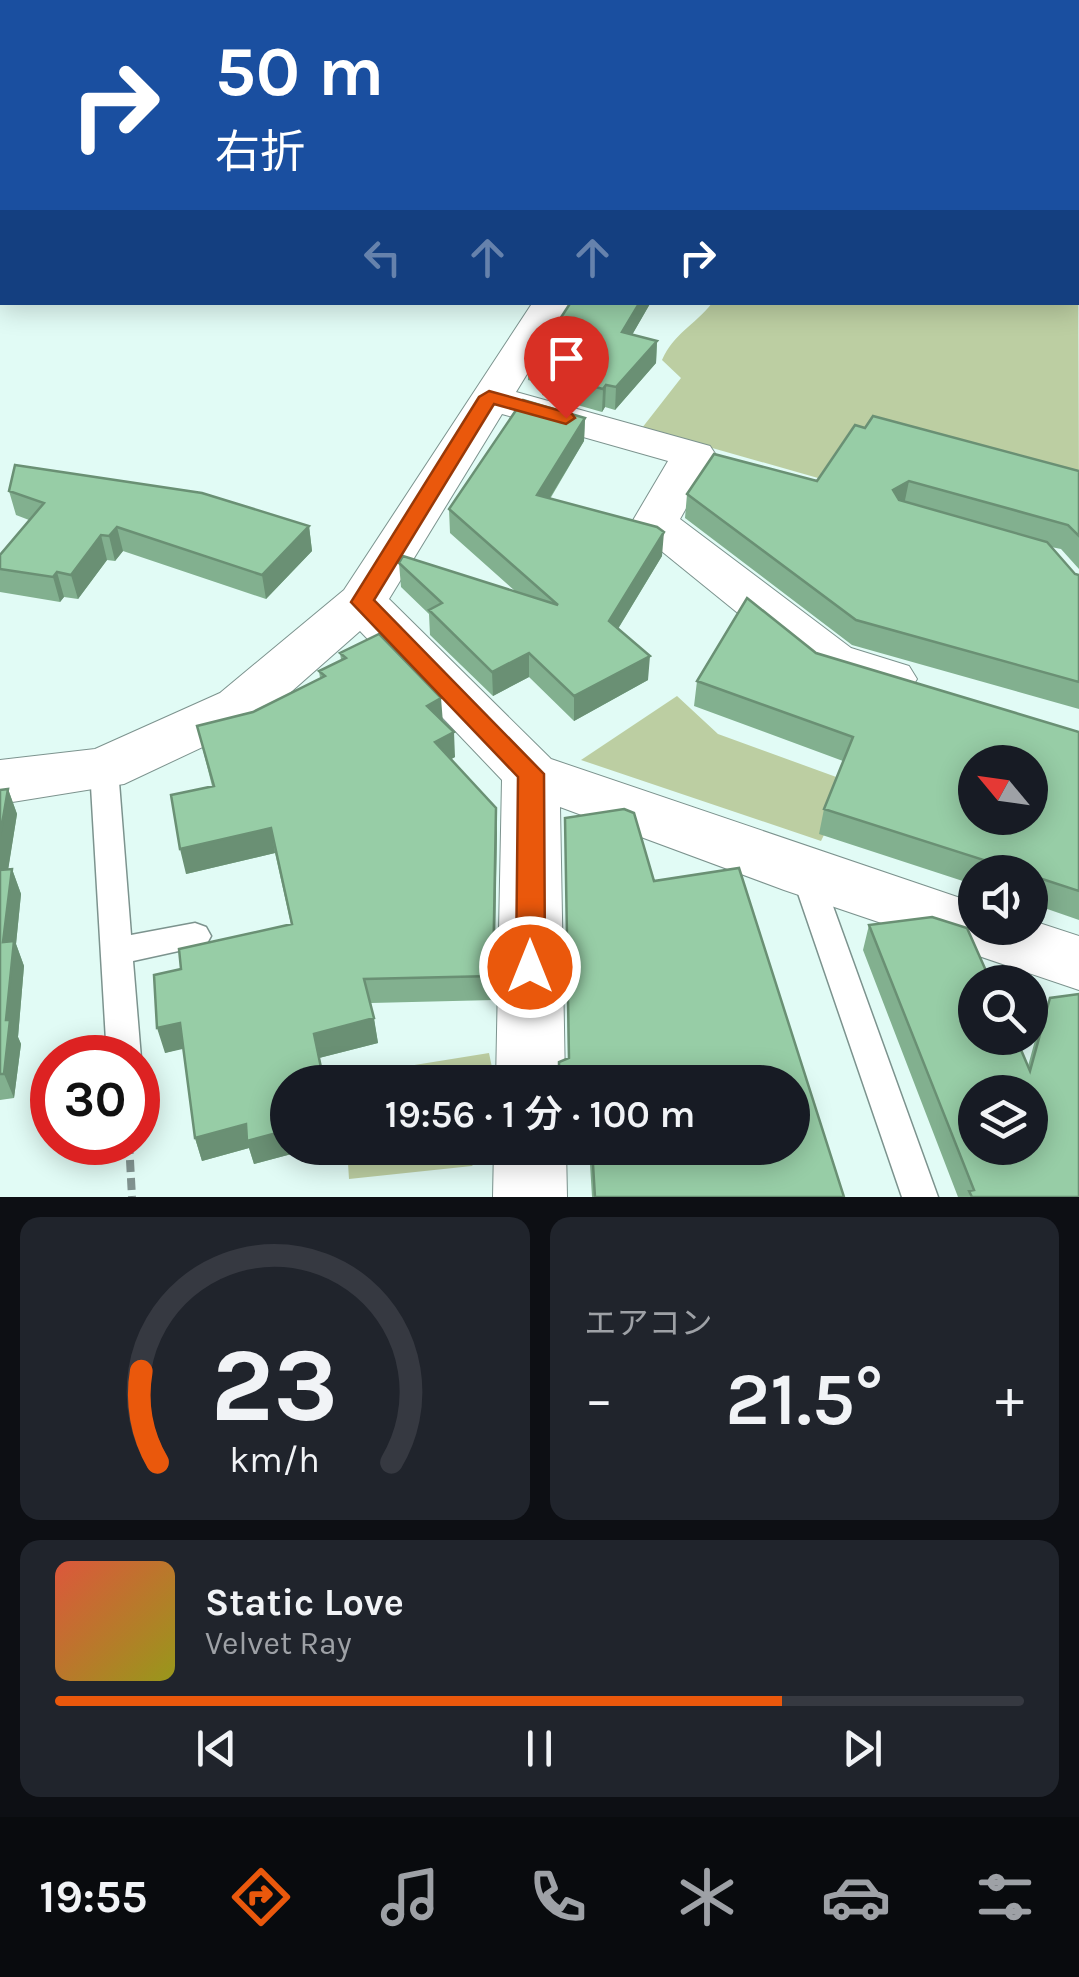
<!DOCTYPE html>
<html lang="ja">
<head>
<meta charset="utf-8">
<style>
  body { margin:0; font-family:Karla,"Noto Sans JP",sans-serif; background:#20242c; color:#f1f3f6; height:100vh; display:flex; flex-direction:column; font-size:38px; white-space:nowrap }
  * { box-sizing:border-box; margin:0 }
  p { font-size:32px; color:#9ea1a6 }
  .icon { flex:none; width:55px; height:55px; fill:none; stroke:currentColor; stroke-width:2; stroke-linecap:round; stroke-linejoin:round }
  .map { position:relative; height:1197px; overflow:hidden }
  .details { display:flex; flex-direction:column; gap:20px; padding:20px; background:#0d0f14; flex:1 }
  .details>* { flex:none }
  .top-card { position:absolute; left:0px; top:0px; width:1080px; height:305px; box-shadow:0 5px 25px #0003; background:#1a4fa0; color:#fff; overflow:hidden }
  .needle { width:65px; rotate:299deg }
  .tools { position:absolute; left:958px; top:745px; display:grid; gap:20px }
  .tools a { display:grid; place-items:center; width:90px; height:90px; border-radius:50%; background:#171b24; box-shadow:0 5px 25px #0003; font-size:50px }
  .speed { position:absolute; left:30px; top:1035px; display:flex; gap:20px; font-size:50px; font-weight:700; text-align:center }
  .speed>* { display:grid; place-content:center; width:130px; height:130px; border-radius:50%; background:#171b24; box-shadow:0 5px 25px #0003; line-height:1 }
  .speed .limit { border:15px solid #d22; background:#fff; color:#111 }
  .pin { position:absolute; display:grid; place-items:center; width:85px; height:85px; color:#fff; margin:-102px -42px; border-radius:50% 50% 50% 0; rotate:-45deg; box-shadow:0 0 10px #0007 }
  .pin .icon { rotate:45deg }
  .me { position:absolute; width:110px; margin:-55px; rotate:0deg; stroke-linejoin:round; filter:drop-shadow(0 0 8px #0008) }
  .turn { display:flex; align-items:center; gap:35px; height:210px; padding:0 50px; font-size:45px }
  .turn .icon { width:130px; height:130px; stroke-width:2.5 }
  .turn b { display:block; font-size:70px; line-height:85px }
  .lanes { display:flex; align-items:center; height:95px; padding:0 50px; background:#0003; justify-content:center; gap:50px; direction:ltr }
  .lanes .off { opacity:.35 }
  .big { font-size:75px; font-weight:600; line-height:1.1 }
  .details .widget { flex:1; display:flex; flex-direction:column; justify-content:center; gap:15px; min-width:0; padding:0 35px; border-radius:20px; background:#20242c }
  .details .dial { align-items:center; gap:0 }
  .dial svg { height:260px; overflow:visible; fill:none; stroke:#363941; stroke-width:7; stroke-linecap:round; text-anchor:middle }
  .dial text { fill:#f1f3f6; stroke:none }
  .song { display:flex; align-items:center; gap:30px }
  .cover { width:120px; height:120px; border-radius:15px; background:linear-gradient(135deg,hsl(10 70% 55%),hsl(60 70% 35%)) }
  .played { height:10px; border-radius:5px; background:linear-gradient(90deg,#ea580c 75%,#363941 75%) }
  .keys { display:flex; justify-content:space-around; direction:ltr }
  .heat { display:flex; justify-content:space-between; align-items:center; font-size:55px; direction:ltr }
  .details .tiles { flex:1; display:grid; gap:20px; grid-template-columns:1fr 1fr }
  .widget:last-child { grid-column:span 2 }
  .trip { position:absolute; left:270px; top:1065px; width:540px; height:100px; border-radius:50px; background:#171b24; box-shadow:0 5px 25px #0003; font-weight:600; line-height:100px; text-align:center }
  .menu { display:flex; height:160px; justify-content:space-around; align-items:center; background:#090b0e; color:#9ea1a6 }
  .menu .icon { width:70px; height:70px }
  .menu .current { color:#ea580c }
  .menu b { font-size:45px; color:#f1f3f6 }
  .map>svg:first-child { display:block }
</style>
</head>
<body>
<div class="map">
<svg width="1079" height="1197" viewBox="0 0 1079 1197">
  <rect width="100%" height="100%" fill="#e1fbf5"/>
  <path fill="#bccea2" d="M1078,226L1079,493L872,432L850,431L818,478L642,428L681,378L662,360C674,333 694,326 712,303L1078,302Z
    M677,696L718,734L850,782L821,841L581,760Z
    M489,1053L495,1082H341L340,1077Z
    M347,1148H487L472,1166L349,1179Z"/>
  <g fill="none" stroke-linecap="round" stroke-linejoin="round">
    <g stroke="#7c938e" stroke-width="3">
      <path id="service" d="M1078,194H1079V204H1078Z
        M104,758L114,762L118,769L131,935L195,923L206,927L211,936L206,945L133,961L141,1058L138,1066V1058H107L90,769L94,762Z
        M806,861L817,864L821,873L938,1197H902L791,873L795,864Z"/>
    </g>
    <g stroke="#7c938e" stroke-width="2">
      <path id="minor" d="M1078,105H1079V123H1078Z
        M533,302H571L516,392L710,446L716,455L680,519L851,648L909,666L917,679L909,692L890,698L813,674L638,532L632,522L668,461L502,414L389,599L551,759L975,903V928H1030V920L1079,936V990L784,890L560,807L565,1082H496L502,780L360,631L258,721L124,784L0,804V760L95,749L220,693L344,590Z
        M494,1148H566L567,1197H493Z"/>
    </g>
    <path stroke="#80928f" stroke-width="4" stroke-dasharray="6 2.5" stroke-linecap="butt" d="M886,0L895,2
      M46,2L58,0"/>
    <path stroke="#80928f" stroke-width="8" stroke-dasharray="12 6" stroke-linecap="butt" d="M129,1142L132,1197"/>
    <use href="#service" fill="#fff" fill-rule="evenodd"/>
    <use href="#minor" fill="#fff" fill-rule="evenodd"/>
  </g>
  <path fill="#82b08f" d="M1078,139H1079V165L1078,164Z
    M571,302H651L632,335L657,341L656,363L615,410L605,407L602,412L542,395V384L528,380V358L560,319Z
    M585,418L584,441L550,499L662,556L618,629L648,680L574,721L529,677L493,696L430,635L429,614L401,587L399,563L515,591L450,533L449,509Z
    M1079,471V569L1061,549L1051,547L1075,574L1079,575V709L852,645L685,518L687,494L817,481Z
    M9,491L309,526L312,551L266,599L123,551L115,561L107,560L78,599L64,597L60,602L0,592V555L29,520L16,515Z
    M340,653L443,721L455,757L451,759L496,808L494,1000L371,1003L378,1043L319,1058L288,1082V1148H314L254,1164L249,1148L202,1161L195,1138L183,1048L165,1053L181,969L291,924L275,853L186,874L212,786L197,726L253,712L320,678L319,671L341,660Z
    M816,653L1079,732V920L1030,903V872H975V885L819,834L824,809L843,761L694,706L697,681Z
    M8,789L17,814L8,869H12L21,894L16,944L24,966L18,1037L21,1044L14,1098L0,1100V790Z
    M565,818L654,881L844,1197H592L589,1148H792L568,1058Z
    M869,925L1028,1066L1040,1022L1050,998L1079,1197H958L863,950Z"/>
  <path fill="#6a9074" d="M640,302H651L621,354L622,332Z
    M657,341L656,363L615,410L616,387Z
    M606,385L605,407L602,412L603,389Z
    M585,418L584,441L537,519V495Z
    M909,481L904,505L888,514L893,490Z
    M309,526L312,551L266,599L262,575Z
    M117,527L123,551L115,561L109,536Z
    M664,532L662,556L608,645L609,621Z
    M101,535L107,560L78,599L71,575Z
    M57,572L64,597L60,602L53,577Z
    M529,653V677L493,696L492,672Z
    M650,656L648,680L574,721V696Z
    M441,698L443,723L427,706Z
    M454,732L455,757L436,768L435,742Z
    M8,789L17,814L4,896L0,887V836Z
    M496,808L497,833L494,1000L493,976Z
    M271,828L275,853L186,874L180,849Z
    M12,869L21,894L16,944L24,966L18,1037L21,1044L14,1098L4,1074L6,1020L3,942Z
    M374,1018L378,1043L319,1058L314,1034Z
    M180,1023L187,1048L165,1053L157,1028Z
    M246,1124L288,1130V1148H314L254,1164L249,1148L202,1161L195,1138Z"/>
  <path fill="#97cda6" stroke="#6a9074" stroke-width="2.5" fill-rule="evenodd" d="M571,302H640L622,332L657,341L616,387L606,385L603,389L542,373L548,364L528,358L560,319Z
    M523,400L585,418L537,495L657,527L664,532L609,621L650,656L574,696L529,653L492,672L429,610L442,603L399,563L403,556L558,605L449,509Z
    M873,416L1079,471V536L1068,525L909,481L893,490L899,500L1047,542L1075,574L1079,575V682L856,620L687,494L714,454L817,481L855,425L865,428Z
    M15,465L202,493L309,526L262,575L117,527L109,536L101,535L71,575L57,572L53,577L0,569V555L44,503L9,491Z
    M747,598L816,653L1079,732V891L1030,875V872H1021L824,809L853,737L697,681ZM975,762H1030V818H975Z
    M379,634L441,698L427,706L454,732L435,742L496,808L493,976L364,979L374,1018L314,1034L324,1082H288V1130L247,1141L246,1124L195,1138L180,1023L157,1028L154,975L181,969L179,949L292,924L271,828L180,849L171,795L214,786L197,726L253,712L325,676L319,671L346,658L340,653Z
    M8,789L0,836V790Z
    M624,809L634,813L654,881L739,868L844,1197H595L592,1148H792V1082H559V1062L569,1058L565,818Z
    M12,869L3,942L14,941L6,1020H10L4,1074H0V870Z
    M932,917L967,928L991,982H975V1038H1016L1030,1071L1050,998L1079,994V1197H972L969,1191L974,1190L869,925ZM975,1092H1030V1148H975Z"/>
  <path fill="#ea580c" stroke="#983908" stroke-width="2.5" d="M489,391L572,414L575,418L566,424L494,404L374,600L544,774L545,967L541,976L530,979L520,976L516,967L518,777L351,602L479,397Z"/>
</svg>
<div class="tools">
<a><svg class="needle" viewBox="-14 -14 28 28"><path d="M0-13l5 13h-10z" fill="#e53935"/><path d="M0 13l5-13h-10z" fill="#9ea1a6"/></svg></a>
<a><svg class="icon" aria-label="sound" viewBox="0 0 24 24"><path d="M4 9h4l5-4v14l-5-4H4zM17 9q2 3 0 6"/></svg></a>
<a><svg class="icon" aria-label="search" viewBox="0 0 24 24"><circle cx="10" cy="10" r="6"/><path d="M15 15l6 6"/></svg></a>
<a><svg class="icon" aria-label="layers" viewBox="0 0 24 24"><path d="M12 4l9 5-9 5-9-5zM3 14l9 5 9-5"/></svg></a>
</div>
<div class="speed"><div class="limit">30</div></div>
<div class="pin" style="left:566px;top:418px;background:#d93025"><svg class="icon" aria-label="arrive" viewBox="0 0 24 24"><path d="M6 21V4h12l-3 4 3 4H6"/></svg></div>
<svg class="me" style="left:530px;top:967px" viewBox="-20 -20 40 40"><circle r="17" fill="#ea580c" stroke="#fff" stroke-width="3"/><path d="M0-11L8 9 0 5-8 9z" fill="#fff"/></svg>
<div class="trip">19:56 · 1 分 · 100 m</div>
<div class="top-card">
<div class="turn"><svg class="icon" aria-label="right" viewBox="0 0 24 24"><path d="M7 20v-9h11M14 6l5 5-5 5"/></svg><div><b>50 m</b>右折</div></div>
<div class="lanes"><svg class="icon off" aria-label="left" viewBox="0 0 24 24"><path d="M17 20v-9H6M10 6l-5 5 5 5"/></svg><svg class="icon off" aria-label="ahead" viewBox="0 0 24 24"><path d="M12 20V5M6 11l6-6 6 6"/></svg><svg class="icon off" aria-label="ahead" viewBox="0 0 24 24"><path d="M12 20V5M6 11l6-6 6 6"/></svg><svg class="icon" aria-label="right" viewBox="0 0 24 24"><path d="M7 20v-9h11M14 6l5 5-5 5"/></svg></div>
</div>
</div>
<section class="details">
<div class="tiles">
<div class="widget dial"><svg viewBox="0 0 100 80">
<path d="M14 69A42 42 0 1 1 86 69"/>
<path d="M14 69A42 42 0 0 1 9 41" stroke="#ea580c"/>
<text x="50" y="56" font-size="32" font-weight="700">23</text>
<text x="50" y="72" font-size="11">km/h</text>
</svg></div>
<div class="widget"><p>エアコン</p>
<div class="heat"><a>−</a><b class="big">21.5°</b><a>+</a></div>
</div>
<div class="widget">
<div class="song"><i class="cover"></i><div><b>Static Love</b><p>Velvet Ray</p></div></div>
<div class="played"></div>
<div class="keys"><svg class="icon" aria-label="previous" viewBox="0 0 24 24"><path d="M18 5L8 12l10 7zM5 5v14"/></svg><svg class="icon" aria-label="pause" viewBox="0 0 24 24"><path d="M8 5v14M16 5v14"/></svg><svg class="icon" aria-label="next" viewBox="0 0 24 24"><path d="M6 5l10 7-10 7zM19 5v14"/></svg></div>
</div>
</div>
</section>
<nav class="menu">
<b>19:55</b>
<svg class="icon current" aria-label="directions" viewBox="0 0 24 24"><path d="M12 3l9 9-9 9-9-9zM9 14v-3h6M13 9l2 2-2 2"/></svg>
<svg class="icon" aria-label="music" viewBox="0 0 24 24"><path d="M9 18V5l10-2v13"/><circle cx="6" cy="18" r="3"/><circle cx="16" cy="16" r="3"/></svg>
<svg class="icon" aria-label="phone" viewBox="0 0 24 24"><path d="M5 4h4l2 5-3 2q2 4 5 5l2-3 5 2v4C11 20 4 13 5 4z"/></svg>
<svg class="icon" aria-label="climate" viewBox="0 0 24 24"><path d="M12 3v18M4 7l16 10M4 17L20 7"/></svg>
<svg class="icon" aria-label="car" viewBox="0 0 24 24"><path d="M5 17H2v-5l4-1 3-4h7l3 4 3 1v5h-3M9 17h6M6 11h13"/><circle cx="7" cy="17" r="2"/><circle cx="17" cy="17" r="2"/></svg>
<svg class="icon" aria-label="filters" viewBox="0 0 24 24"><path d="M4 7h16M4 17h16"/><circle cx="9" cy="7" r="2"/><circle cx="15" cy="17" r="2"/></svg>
</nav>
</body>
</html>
